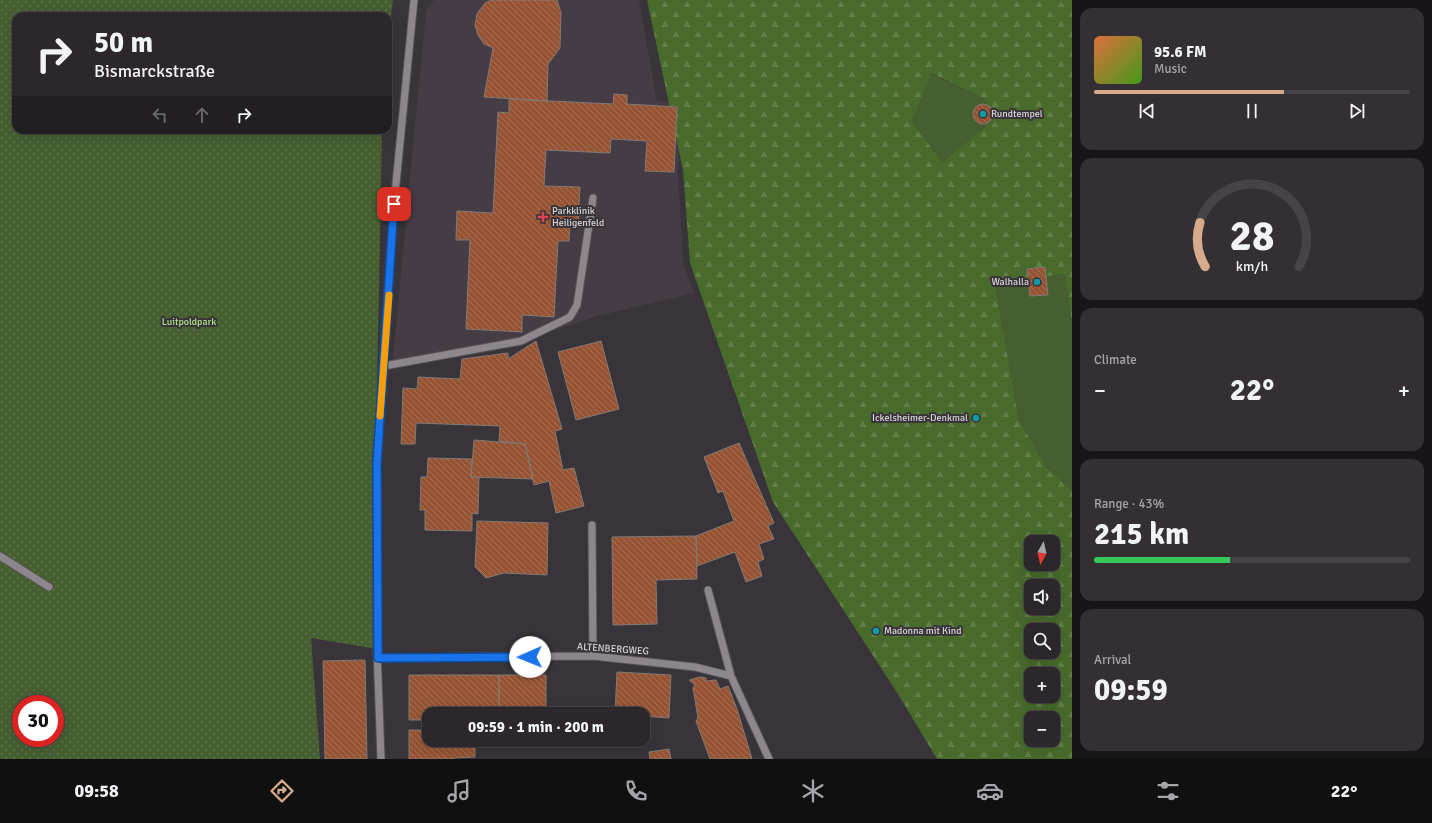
<!DOCTYPE html>
<html lang="en">
<head>
<meta charset="utf-8">
<style>
  body { margin:0; font-family:Signika,sans-serif; background:#332f33; color:#f1f3f6; height:100vh; display:flex; flex-direction:column; font-size:15px; white-space:nowrap }
  * { box-sizing:border-box; margin:0 }
  p { font-size:13px; color:#a6a5a9 }
  .icon { flex:none; width:22px; height:22px; fill:none; stroke:currentColor; stroke-width:2; stroke-linecap:round; stroke-linejoin:round }
  .map { position:relative; flex:1; overflow:hidden }
  .drawer { display:flex; flex-direction:column; gap:8px; padding:8px; background:#181518; width:360px }
  .drawer>* { flex:none }
  .guide { position:absolute; left:12px; top:12px; width:380px; height:122px; border-radius:12px; box-shadow:0 4px 16px #0002,0 0 0 1px #474447; background:#2b272b; color:#f1f3f6; overflow:hidden }
  .needle { width:26px; rotate:188deg }
  .buttons { position:absolute; left:1024px; top:535px; display:grid; gap:8px }
  .buttons a { display:grid; place-items:center; width:36px; height:36px; border-radius:8px; background:#2b272b; box-shadow:0 4px 16px #0002,0 0 0 1px #474447; font-size:20px }
  .speed { position:absolute; left:12px; top:695px; display:flex; gap:8px; font-size:20px; font-weight:700; text-align:center }
  .speed>* { display:grid; place-content:center; width:52px; height:52px; border-radius:50%; background:#2b272b; box-shadow:0 4px 16px #0002,0 0 0 1px #474447; line-height:1 }
  .speed .limit { border:6px solid #d22; background:#fff; color:#111 }
  .pin { position:absolute; display:grid; place-items:center; width:34px; height:34px; color:#fff; margin:-17px; border-radius:8px; box-shadow:0 2px 6px #0006 }
  .me { position:absolute; width:44px; margin:-22px; rotate:269deg; stroke-linejoin:round; filter:drop-shadow(0 0 3px #0008) }
  .turn { display:flex; align-items:center; gap:14px; height:84px; padding:0 16px; font-size:18px }
  .turn .icon { width:52px; height:52px; stroke-width:2.5 }
  .turn b { display:block; font-size:28px; line-height:34px }
  .lanes { display:flex; align-items:center; height:38px; padding:0 16px; background:#0003; justify-content:center; gap:20px; direction:ltr }
  .lanes .off { opacity:.35 }
  .big { font-size:30px; font-weight:700; line-height:1.1 }
  .drawer .tile { flex:1; display:flex; flex-direction:column; justify-content:center; gap:6px; min-width:0; padding:0 14px; border-radius:12px; background:#332f33 }
  .drawer .dial { align-items:center; gap:0 }
  .dial svg { height:104px; overflow:visible; fill:none; stroke:#474447; stroke-width:7; stroke-linecap:round; text-anchor:middle }
  .dial text { fill:#f1f3f6; stroke:none }
  .song { display:flex; align-items:center; gap:12px }
  .cover { width:48px; height:48px; border-radius:6px; background:linear-gradient(135deg,hsl(20 70% 55%),hsl(100 70% 35%)) }
  .played { height:4px; border-radius:2px; background:linear-gradient(90deg,#d6ab8b 60%,#474447 60%) }
  .keys { display:flex; justify-content:space-around; direction:ltr }
  .heat { display:flex; justify-content:space-between; align-items:center; font-size:22px; direction:ltr }
  .charge { height:6px; border-radius:3px; background:linear-gradient(90deg,#34c759 43%,#474447 0) }
  .trip { position:absolute; left:422px; top:707px; width:228px; height:40px; border-radius:12px; background:#2b272b; box-shadow:0 4px 16px #0002,0 0 0 1px #474447; font-weight:700; line-height:40px; text-align:center }
  .dock { display:flex; height:64px; justify-content:space-around; align-items:center; background:#111011; color:#a6a5a9 }
  .dock .icon { width:28px; height:28px }
  .dock .selected { color:#d6ab8b }
  .dock b { font-size:18px; color:#f1f3f6 }
  main { display:flex; flex:1; min-height:0 }
  .map>svg:first-child { display:block }
</style>
</head>
<body>
<main>
<div class="map">
<svg width="1072" height="759" viewBox="0 0 1072 759">
  <defs>
    <pattern id="forest-firs" width="22" height="20" patternUnits="userSpaceOnUse"><rect width="22" height="20" fill="#486b2c"/><path d="M5 1l3.5 6h-7zM16 11l3.5 6h-7z" fill="#627f4a"/></pattern>
    <pattern id="park-dots" width="8" height="8" patternUnits="userSpaceOnUse"><rect width="8" height="8" fill="#455f31"/><path d="M2 2h.1M6 6h.1" fill="none" stroke="#5f754e" stroke-width="1.8" stroke-linecap="round"/></pattern>
    <pattern id="building-back-hatch" width="6" height="6" patternUnits="userSpaceOnUse"><rect width="6" height="6" fill="#955333"/><path d="M-1 5l2 2M0 0l6 6M5-1l2 2" fill="none" stroke="#a87359"/></pattern>
  </defs>
  <rect width="100%" height="100%" fill="#393439"/>
  <path fill="#463c46" d="M434,0H639L657,101L682,103L678,171L683,262L694,293L594,317L510,345L409,364L392,369L426,11Z"/>
  <path fill="#455f31" d="M930,73L984,99L990,120L982,129L942,162L912,121Z
    M1064,274L1072,323V490L1047,468L1019,420L995,283Z"/>
  <path fill="url(#forest-firs)" fill-rule="evenodd" d="M647,0H1072V323L1064,274L995,283L1019,420L1047,468L1072,490V759H937L898,694L773,502L690,263L683,170ZM931,73L984,99L990,120L982,129L942,162L912,121ZM1031,542H1053V564H1031ZM1031,586H1053V608H1031ZM1031,630H1053V652H1031ZM1031,674H1053V696H1031ZM1031,718H1053V740H1031Z"/>
  <path fill="url(#park-dots)" fill-rule="evenodd" d="M0,0H393L388,37V16H16V130H382L377,389V649L311,638L320,759H0ZM21,704H55V738H21Z"/>
  <path fill="url(#building-back-hatch)" stroke="#827a76" d="M491,0H557L561,13L560,48L548,64L547,101L484,97L493,48L484,44L478,35L475,25L477,14L485,3Z
    M614,94L627,95V104L677,107L674,172L645,171L647,141L611,139L610,153L546,150L544,186L580,187L578,225L570,224L569,241H558L554,317L522,315V332L466,329L470,240H456L457,211L493,213L498,112L509,113V99L613,104Z
    M973 114a10 10 0 1 1 20 0a10 10 0 1 1-20 0Z
    M1045,267L1048,295L1030,296L1027,269Z
    M536,341L562,429L555,431L563,470L574,468L584,506L556,513L549,481L534,485L525,444L499,441L500,426L416,423L415,444H401L403,388L417,389L418,377L460,379L462,359L508,353V359Z
    M601,341L619,409L576,420L558,352Z
    M474,440L525,444L533,479L471,477Z
    M739,443L774,523L768,526L774,539L759,544L764,559L758,562L762,576L746,582L735,552L697,566L696,536L734,521L723,491L718,493L704,457Z
    M428,458L472,459L471,477H479L478,514L472,513V531L425,530V510H420L421,477H427Z
    M477,521L548,523L547,575L504,573L486,578L475,567Z
    M696,536L697,579L656,580L657,624L613,625L612,537Z
    M365,660L367,759H325L323,661Z
    M617,672L671,675L669,718L643,716V714H615Z
    M409,675H499V714H429V720H409Z
    M499,675H546V714H499Z
    M700,677L706,678V681L716,680L720,689L728,686L737,709L752,759H710L696,721L698,718L693,688L695,685L689,680Z
    M409,730H429V740H475V757L454,758V759H409Z
    M669,749L671,759H650L649,752Z"/>
  <g fill="none" stroke-linecap="round" stroke-linejoin="round">
    <g stroke="#575256" stroke-width="9">
      <path id="minor" d="M384,366L521,341L570,317L577,305L593,198
        M592,525L593,656
        M0,556L49,587
        M708,590L731,676
        M378,658L593,656L695,667L731,676L769,759
        M381,759L377,649V463L394,204L414,0"/>
    </g>
    <use href="#minor" stroke="#8d878d" stroke-width="7"/>
  </g>
  <g fill="none" stroke-linecap="round" stroke-linejoin="round">
    <g stroke="#114b97" stroke-width="10">
      <path id="route" d="M394,204L377,463L378,658L530,657"/>
    </g>
    <use href="#route" stroke="#1a73e8" stroke-width="7"/>
    <path stroke="#f59e0b" stroke-width="7" d="M380,416L389,295"/>
  </g>
  <g fill="#0f9aa8" stroke="#393439" stroke-width="1.5">
    <circle cx="983" cy="114" r="4"/>
    <circle cx="1037" cy="282" r="4"/>
    <circle cx="976" cy="418" r="4"/>
    <circle cx="876" cy="631" r="4"/>
  </g>
  <path fill="#e0444e" stroke="#393439" stroke-width="1.5" d="M541 211h4v4h4v4h-4v4h-4v-4h-4v-4h4z"/>
  <g text-anchor="middle" dominant-baseline="central" stroke-width="4" stroke-linejoin="round" paint-order="stroke">
    <g font-size="10" fill="#d6d2d5" stroke="#393439" text-anchor="start">
      <text x="991" y="114">Rundtempel</text>
      <text x="552" y="211">Parkklinik<tspan x="552" dy="12">Heiligenfeld</tspan></text>
      <text x="1029" y="282" text-anchor="end">Walhalla</text>
      <text x="968" y="418" text-anchor="end">Ickelsheimer-Denkmal</text>
      <text x="884" y="631">Madonna mit Kind</text>
    </g>
    <g font-size="10" fill="#afe289" stroke="#393439">
      <text x="189" y="322">Luitpoldpark</text>
    </g>
    <g font-size="10" fill="#d6d2d5" stroke="#393439">
      <text transform="translate(613 649) rotate(4)">ALTENBERGWEG</text>
    </g>
  </g>
</svg>
<div class="buttons">
<a><svg class="needle" viewBox="-14 -14 28 28"><path d="M0-13l5 13h-10z" fill="#e53935"/><path d="M0 13l5-13h-10z" fill="#a6a5a9"/></svg></a>
<a><svg class="icon" aria-label="sound" viewBox="0 0 24 24"><path d="M4 9h4l5-4v14l-5-4H4zM17 9q2 3 0 6"/></svg></a>
<a><svg class="icon" aria-label="search" viewBox="0 0 24 24"><circle cx="10" cy="10" r="6"/><path d="M15 15l6 6"/></svg></a>
<a>+</a>
<a>−</a>
</div>
<div class="speed"><div class="limit">30</div></div>
<div class="pin" style="left:394px;top:204px;background:#d93025"><svg class="icon" aria-label="arrive" viewBox="0 0 24 24"><path d="M6 21V4h12l-3 4 3 4H6"/></svg></div>
<svg class="me" style="left:530px;top:657px" viewBox="-20 -20 40 40"><circle r="19" fill="#fff"/><path d="M0-13L10 11 0 6-10 11z" fill="#1a73e8"/></svg>
<div class="trip">09:59 · 1 min · 200 m</div>
<div class="guide">
<div class="turn"><svg class="icon" aria-label="right" viewBox="0 0 24 24"><path d="M7 20v-9h11M14 6l5 5-5 5"/></svg><div><b>50 m</b>Bismarckstraße</div></div>
<div class="lanes"><svg class="icon off" aria-label="left" viewBox="0 0 24 24"><path d="M17 20v-9H6M10 6l-5 5 5 5"/></svg><svg class="icon off" aria-label="ahead" viewBox="0 0 24 24"><path d="M12 20V5M6 11l6-6 6 6"/></svg><svg class="icon" aria-label="right" viewBox="0 0 24 24"><path d="M7 20v-9h11M14 6l5 5-5 5"/></svg></div>
</div>
</div>
<section class="drawer">
<div class="tile">
<div class="song"><i class="cover"></i><div><b>95.6 FM</b><p>Music</p></div></div>
<div class="played"></div>
<div class="keys"><svg class="icon" aria-label="previous" viewBox="0 0 24 24"><path d="M18 5L8 12l10 7zM5 5v14"/></svg><svg class="icon" aria-label="pause" viewBox="0 0 24 24"><path d="M8 5v14M16 5v14"/></svg><svg class="icon" aria-label="next" viewBox="0 0 24 24"><path d="M6 5l10 7-10 7zM19 5v14"/></svg></div>
</div>
<div class="tile dial"><svg viewBox="0 0 100 80">
<path d="M14 69A42 42 0 1 1 86 69"/>
<path d="M14 69A42 42 0 0 1 10 35" stroke="#d6ab8b"/>
<text x="50" y="56" font-size="32" font-weight="700">28</text>
<text x="50" y="72" font-size="11">km/h</text>
</svg></div>
<div class="tile"><p>Climate</p>
<div class="heat"><a>−</a><b class="big">22°</b><a>+</a></div>
</div>
<div class="tile"><p>Range · 43%</p><b class="big">215 km</b><div class="charge"></div></div>
<div class="tile"><p>Arrival</p><b class="big">09:59</b></div>
</section>
</main>
<nav class="dock">
<b>09:58</b>
<svg class="icon selected" aria-label="directions" viewBox="0 0 24 24"><path d="M12 3l9 9-9 9-9-9zM9 14v-3h6M13 9l2 2-2 2"/></svg>
<svg class="icon" aria-label="music" viewBox="0 0 24 24"><path d="M9 18V5l10-2v13"/><circle cx="6" cy="18" r="3"/><circle cx="16" cy="16" r="3"/></svg>
<svg class="icon" aria-label="phone" viewBox="0 0 24 24"><path d="M5 4h4l2 5-3 2q2 4 5 5l2-3 5 2v4C11 20 4 13 5 4z"/></svg>
<svg class="icon" aria-label="climate" viewBox="0 0 24 24"><path d="M12 3v18M4 7l16 10M4 17L20 7"/></svg>
<svg class="icon" aria-label="car" viewBox="0 0 24 24"><path d="M5 17H2v-5l4-1 3-4h7l3 4 3 1v5h-3M9 17h6M6 11h13"/><circle cx="7" cy="17" r="2"/><circle cx="17" cy="17" r="2"/></svg>
<svg class="icon" aria-label="filters" viewBox="0 0 24 24"><path d="M4 7h16M4 17h16"/><circle cx="9" cy="7" r="2"/><circle cx="15" cy="17" r="2"/></svg>
<b>22°</b>
</nav>
</body>
</html>
